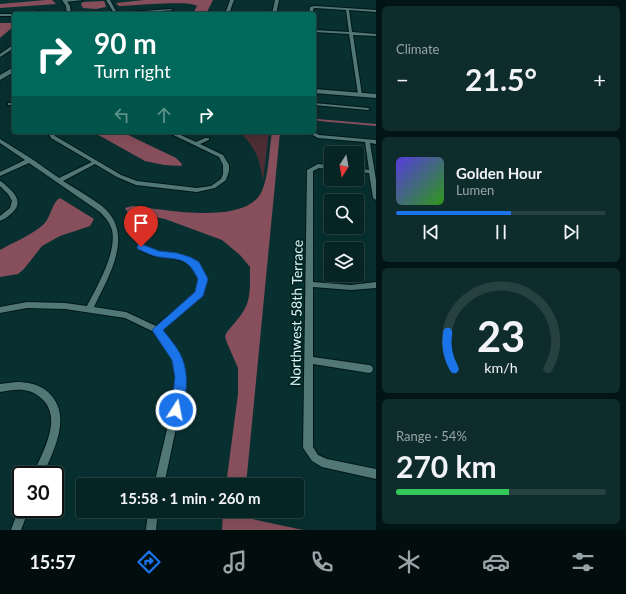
<!DOCTYPE html>
<html lang="en">
<head>
<meta charset="utf-8">
<style>
  body { margin:0; font-family:Lato,sans-serif; background:#0f2c2c; color:#f1f3f6; height:100vh; display:flex; flex-direction:column; font-size:15px; white-space:nowrap }
  * { box-sizing:border-box; margin:0 }
  p { font-size:13px; color:#98a4a6 }
  .icon { flex:none; width:22px; height:22px; fill:none; stroke:currentColor; stroke-width:2; stroke-linecap:round; stroke-linejoin:round }
  .map { position:relative; flex:1; overflow:hidden }
  .panel { display:flex; flex-direction:column; gap:6px; padding:6px; background:#031414; width:250px }
  .panel>* { flex:none }
  .hud { position:absolute; left:12px; top:12px; width:304px; height:122px; border-radius:4px; box-shadow:0 4px 16px #0002,0 0 0 1px #274141; background:#00695c; color:#fff; overflow:hidden }
  .needle { width:26px; rotate:191deg }
  .buttons { position:absolute; left:324px; top:146px; display:grid; gap:8px }
  .buttons a { display:grid; place-items:center; width:40px; height:40px; border-radius:4px; background:#062424; box-shadow:0 4px 16px #0002,0 0 0 1px #274141; font-size:20px }
  .speed { position:absolute; left:12px; top:466px; display:flex; gap:8px; font-size:20px; font-weight:700; text-align:center }
  .speed>* { display:grid; place-content:center; width:52px; height:52px; border-radius:50%; background:#062424; box-shadow:0 4px 16px #0002,0 0 0 1px #274141; line-height:1 }
  .speed .limit { border:2px solid #111; border-radius:6px; background:#fff; color:#111 }
  .pin { position:absolute; display:grid; place-items:center; width:34px; height:34px; color:#fff; margin:-41px -17px; border-radius:50% 50% 50% 0; rotate:-45deg; box-shadow:0 0 4px #0007 }
  .pin .icon { rotate:45deg }
  .me { position:absolute; width:44px; margin:-22px; rotate:11deg; stroke-linejoin:round; filter:drop-shadow(0 0 3px #0008) }
  .turn { display:flex; align-items:center; gap:14px; height:84px; padding:0 16px; font-size:18px }
  .turn .icon { width:52px; height:52px; stroke-width:2.5 }
  .turn b { display:block; font-size:28px; line-height:34px }
  .lanes { display:flex; align-items:center; height:38px; padding:0 16px; background:#0003; justify-content:center; gap:20px; direction:ltr }
  .lanes .off { opacity:.35 }
  .big { font-size:30px; font-weight:700; line-height:1.1 }
  .panel .widget { flex:1; display:flex; flex-direction:column; justify-content:center; gap:6px; min-width:0; padding:0 14px; border-radius:6px; background:#0f2c2c }
  .panel .dial { align-items:center; gap:0 }
  .dial svg { height:104px; overflow:visible; fill:none; stroke:#274141; stroke-width:7; stroke-linecap:round; text-anchor:middle }
  .dial text { fill:#f1f3f6; stroke:none }
  .song { display:flex; align-items:center; gap:12px }
  .cover { width:48px; height:48px; border-radius:6px; background:linear-gradient(135deg,hsl(250 70% 55%),hsl(110 70% 35%)) }
  .played { height:4px; border-radius:2px; background:linear-gradient(90deg,#1a73e8 55%,#274141 55%) }
  .keys { display:flex; justify-content:space-around; direction:ltr }
  .heat { display:flex; justify-content:space-between; align-items:center; font-size:22px; direction:ltr }
  .charge { height:6px; border-radius:3px; background:linear-gradient(90deg,#34c759 54%,#274141 0) }
  .trip { position:absolute; left:76px; top:478px; width:228px; height:40px; border-radius:4px; background:#062424; box-shadow:0 4px 16px #0002,0 0 0 1px #274141; font-weight:700; line-height:40px; text-align:center }
  .tabs { display:flex; height:64px; justify-content:space-around; align-items:center; background:#020e0e; color:#98a4a6 }
  .tabs .icon { width:28px; height:28px }
  .tabs .selected { color:#1a73e8 }
  .tabs b { font-size:18px; color:#f1f3f6 }
  main { display:flex; flex:1; min-height:0 }
  .map>svg:first-child { display:block }
</style>
</head>
<body>
<main>
<div class="map">
<svg width="376" height="530" viewBox="0 0 376 530">
  <rect width="100%" height="100%" fill="#083030"/>
  <path fill="#4e2e35" d="M239,132H269L263,180C259,159 256,147 239,132Z"/>
  <path fill="#874f5c" d="M46,0H52L56,4L0,8V4Z
    M144,0H213L206,14H193L197,6C188,0 134,6 119,6L116,3Z
    M104,1L105,3L106,7L96,9L83,8L81,4L83,2Z
    M0,23H14V26L0,38Z
    M93,132H122L176,158L182,164L181,166L164,165L145,161Z
    M272,132H280L246,485H226L238,394V368L227,343L225,336L227,332C251,305 250,302 250,267L240,255L222,240L165,219L150,216L133,217L129,215L125,208L132,206C163,209 243,226 261,193C269,177 269,150 272,132Z
    M60,198L94,219L90,226L60,236L42,246L24,269L18,274L0,277V250C14,242 32,235 44,224C51,217 52,202 60,198Z
    M223,511H243V517L303,530H222Z"/>
  <g fill="none" stroke-linecap="round" stroke-linejoin="round">
    <path fill="#874f5c" fill-rule="evenodd" d="M317,119L376,124V126L319,121L317,120Z"/>
    <g stroke="#001717" stroke-width="2">
      <path id="street" d="M64,0H83L65,2Z
        M106,0H110L117,13L171,9L173,10L126,14H109L114,13Z
        M230,0H234L229,14H225Z
        M275,0H279L276,14H272Z
        M315,6L376,10V12L349,10L352,32L376,34V36L353,35L362,95L358,94L349,34L314,32V30L349,32L346,10L315,8L313,9V14H309L310,7Z
        M40,11L41,13L33,14L34,13Z
        M0,14H14V16H0Z
        M13,45H14V48L0,57V54Z
        M8,103H14V105H8Z
        M314,103L368,108L370,109L368,110L314,105Z
        M48,132H54L55,136L121,175L137,181L197,188L211,186L221,179L223,174V165L219,157L167,132H174L196,142L205,138H209V140L200,144L223,155L229,165V171L226,180L215,188L197,192L136,185L117,177L95,164L63,181C76,189 90,197 102,206C136,234 108,277 94,307L126,312L156,326L196,293L199,279C185,247 156,266 138,247L141,245C147,247 152,250 158,252C182,257 195,253 207,279L202,296L162,330L172,342L181,359L184,377L183,395L164,485H154L175,395L176,377L173,359L166,346L154,332L125,318L65,309L27,308L0,313V307L27,302L65,303L87,306C97,286 117,253 112,230C110,223 105,217 100,212L29,163L0,176V172L25,160L0,143V139L32,159L59,178L92,162L51,138Z
        M307,132H314L319,135L376,140V144L370,143L376,180V200L373,198L369,173L357,172V168L369,170L365,142L318,138Z
        M318,164L331,165V169L319,168L313,171V282L351,285L376,282V288L351,290L313,287V357L369,365L372,366L373,369L372,372L369,373L313,364V447L318,455L327,459L376,469V479L322,467L312,461L303,448L307,170Z
        M0,181L2,182C11,190 25,200 13,212C9,216 5,219 0,221V216L10,208L12,201L8,194L0,186Z
        M16,382C27,382 39,384 48,392C73,415 54,450 43,475H33C42,452 64,418 41,398C30,387 14,389 0,392V384Z
        M20,505L21,509H29L21,530H11Z
        M148,511H158L156,530H146Z"/>
    </g>
    <g stroke="#001717" stroke-width="2">
      <path id="secondary" d="M62,0H66L70,6L71,14H67L66,6Z
        M14,67V72L0,80V75Z
        M314,89L376,94V98L314,93Z"/>
    </g>
    <use href="#street" fill="#517777" fill-rule="evenodd"/>
    <use href="#secondary" fill="#517777" fill-rule="evenodd"/>
  </g>
  <path fill="#1a73e8" stroke="#114b97" d="M141,244L159,251L177,253L190,257L199,262L208,279L203,296L163,330C170,339 178,348 182,358C189,374 187,398 180,414L176,415L172,414L170,410L173,395L175,377L172,360L152,330L195,292L198,279C187,257 181,260 159,257C152,256 145,252 138,249L137,247L138,245Z"/>
  <g text-anchor="middle" dominant-baseline="central" stroke-width="4" stroke-linejoin="round" paint-order="stroke">
    <g font-size="14" fill="#e0f4f4" stroke="#002626">
      <text transform="translate(296 313) rotate(-89)">Northwest 58th Terrace</text>
    </g>
  </g>
</svg>
<div class="buttons">
<a><svg class="needle" viewBox="-14 -14 28 28"><path d="M0-13l5 13h-10z" fill="#e53935"/><path d="M0 13l5-13h-10z" fill="#98a4a6"/></svg></a>
<a><svg class="icon" aria-label="search" viewBox="0 0 24 24"><circle cx="10" cy="10" r="6"/><path d="M15 15l6 6"/></svg></a>
<a><svg class="icon" aria-label="layers" viewBox="0 0 24 24"><path d="M12 4l9 5-9 5-9-5zM3 14l9 5 9-5"/></svg></a>
</div>
<div class="speed"><div class="limit">30</div></div>
<div class="pin" style="left:141px;top:247px;background:#d93025"><svg class="icon" aria-label="arrive" viewBox="0 0 24 24"><path d="M6 21V4h12l-3 4 3 4H6"/></svg></div>
<svg class="me" style="left:176px;top:410px" viewBox="-20 -20 40 40"><circle r="17" fill="#1a73e8" stroke="#fff" stroke-width="3"/><path d="M0-11L8 9 0 5-8 9z" fill="#fff"/></svg>
<div class="trip">15:58 · 1 min · 260 m</div>
<div class="hud">
<div class="turn"><svg class="icon" aria-label="right" viewBox="0 0 24 24"><path d="M7 20v-9h11M14 6l5 5-5 5"/></svg><div><b>90 m</b>Turn right</div></div>
<div class="lanes"><svg class="icon off" aria-label="left" viewBox="0 0 24 24"><path d="M17 20v-9H6M10 6l-5 5 5 5"/></svg><svg class="icon off" aria-label="ahead" viewBox="0 0 24 24"><path d="M12 20V5M6 11l6-6 6 6"/></svg><svg class="icon" aria-label="right" viewBox="0 0 24 24"><path d="M7 20v-9h11M14 6l5 5-5 5"/></svg></div>
</div>
</div>
<section class="panel">
<div class="widget"><p>Climate</p>
<div class="heat"><a>−</a><b class="big">21.5°</b><a>+</a></div>
</div>
<div class="widget">
<div class="song"><i class="cover"></i><div><b>Golden Hour</b><p>Lumen</p></div></div>
<div class="played"></div>
<div class="keys"><svg class="icon" aria-label="previous" viewBox="0 0 24 24"><path d="M18 5L8 12l10 7zM5 5v14"/></svg><svg class="icon" aria-label="pause" viewBox="0 0 24 24"><path d="M8 5v14M16 5v14"/></svg><svg class="icon" aria-label="next" viewBox="0 0 24 24"><path d="M6 5l10 7-10 7zM19 5v14"/></svg></div>
</div>
<div class="widget dial"><svg viewBox="0 0 100 80">
<path d="M14 69A42 42 0 1 1 86 69"/>
<path d="M14 69A42 42 0 0 1 9 41" stroke="#1a73e8"/>
<text x="50" y="56" font-size="32" font-weight="700">23</text>
<text x="50" y="72" font-size="11">km/h</text>
</svg></div>
<div class="widget"><p>Range · 54%</p><b class="big">270 km</b><div class="charge"></div></div>
</section>
</main>
<nav class="tabs">
<b>15:57</b>
<svg class="icon selected" aria-label="directions" viewBox="0 0 24 24"><path d="M12 3l9 9-9 9-9-9zM9 14v-3h6M13 9l2 2-2 2"/></svg>
<svg class="icon" aria-label="music" viewBox="0 0 24 24"><path d="M9 18V5l10-2v13"/><circle cx="6" cy="18" r="3"/><circle cx="16" cy="16" r="3"/></svg>
<svg class="icon" aria-label="phone" viewBox="0 0 24 24"><path d="M5 4h4l2 5-3 2q2 4 5 5l2-3 5 2v4C11 20 4 13 5 4z"/></svg>
<svg class="icon" aria-label="climate" viewBox="0 0 24 24"><path d="M12 3v18M4 7l16 10M4 17L20 7"/></svg>
<svg class="icon" aria-label="car" viewBox="0 0 24 24"><path d="M5 17H2v-5l4-1 3-4h7l3 4 3 1v5h-3M9 17h6M6 11h13"/><circle cx="7" cy="17" r="2"/><circle cx="17" cy="17" r="2"/></svg>
<svg class="icon" aria-label="filters" viewBox="0 0 24 24"><path d="M4 7h16M4 17h16"/><circle cx="9" cy="7" r="2"/><circle cx="15" cy="17" r="2"/></svg>
</nav>
</body>
</html>
